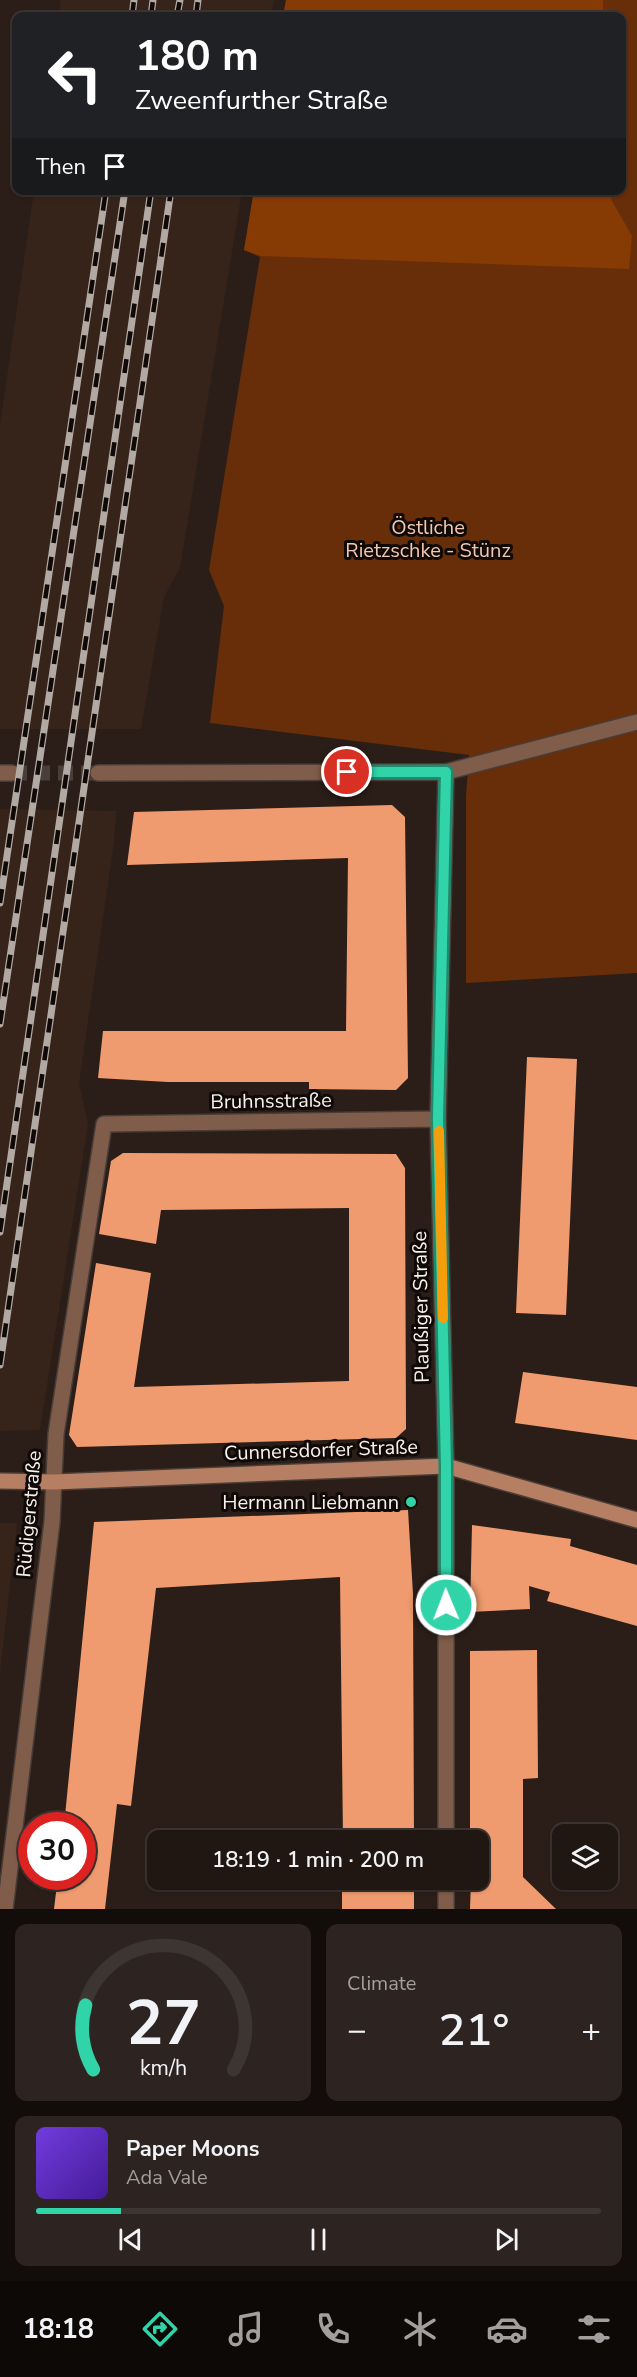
<!DOCTYPE html>
<html lang="en">
<head>
<meta charset="utf-8">
<style>
  body { margin:0; font-family:"Nunito Sans",sans-serif; background:#2d2320; color:#f1f3f6; height:100vh; display:flex; flex-direction:column; font-size:22px; white-space:nowrap }
  * { box-sizing:border-box; margin:0 }
  p { font-size:20px; color:#a29f9f }
  .icon { flex:none; width:33px; height:33px; fill:none; stroke:currentColor; stroke-width:2; stroke-linecap:round; stroke-linejoin:round }
  .map { position:relative; height:1909px; overflow:hidden }
  .sheet { display:flex; flex-direction:column; gap:15px; padding:15px; background:#120c0a; flex:1 }
  .sheet>* { flex:none }
  .top-card { position:absolute; left:12px; top:12px; width:614px; height:183px; border-radius:12px; box-shadow:0 2px 4px #0004,0 0 0 2px #3d3532; background:#202124; color:#fff; overflow:hidden }
  .tools { position:absolute; left:552px; top:1824px; display:grid; gap:12px }
  .tools a { display:grid; place-items:center; width:66px; height:66px; border-radius:12px; background:#201612; box-shadow:0 2px 4px #0004,0 0 0 2px #3d3532; font-size:30px }
  .speed { position:absolute; left:18px; top:1812px; display:flex; gap:12px; font-size:30px; font-weight:700; text-align:center }
  .speed>* { display:grid; place-content:center; width:78px; height:78px; border-radius:50%; background:#201612; box-shadow:0 2px 4px #0004,0 0 0 2px #3d3532; line-height:1 }
  .speed .limit { border:9px solid #d22; background:#fff; color:#111 }
  .pin { position:absolute; display:grid; place-items:center; width:51px; height:51px; color:#fff; margin:-26px; border:3px solid #fff; border-radius:50%; box-shadow:0 2px 6px #0007 }
  .me { position:absolute; width:66px; margin:-33px; rotate:359deg; stroke-linejoin:round; filter:drop-shadow(0 0 4px #0008) }
  .turn { display:flex; align-items:center; gap:21px; height:126px; padding:0 24px; font-size:27px }
  .turn .icon { width:78px; height:78px; stroke-width:2.5 }
  .turn b { display:block; font-size:42px; line-height:51px }
  .then { display:flex; align-items:center; height:57px; padding:0 24px; background:#0003; gap:12px; font-size:22px }
  .big { font-size:45px; font-weight:600; line-height:1.1 }
  .sheet .widget { flex:1; display:flex; flex-direction:column; justify-content:center; gap:9px; min-width:0; padding:0 21px; border-radius:12px; background:#2d2320 }
  .sheet .dial { align-items:center; gap:0 }
  .dial svg { height:156px; overflow:visible; fill:none; stroke:#3d3532; stroke-width:7; stroke-linecap:round; text-anchor:middle }
  .dial text { fill:#f1f3f6; stroke:none }
  .song { display:flex; align-items:center; gap:18px }
  .cover { width:72px; height:72px; border-radius:9px; background:linear-gradient(135deg,hsl(260 70% 55%),hsl(260 70% 35%)) }
  .played { height:6px; border-radius:3px; background:linear-gradient(90deg,#31d4a9 15%,#3d3532 15%) }
  .keys { display:flex; justify-content:space-around; direction:ltr }
  .heat { display:flex; justify-content:space-between; align-items:center; font-size:33px; direction:ltr }
  .sheet .tiles { flex:1; display:grid; gap:15px; grid-template-columns:1fr 1fr }
  .widget:last-child { grid-column:span 2 }
  .trip { position:absolute; left:147px; top:1830px; width:342px; height:60px; border-radius:12px; background:#201612; box-shadow:0 2px 4px #0004,0 0 0 2px #3d3532; font-weight:600; line-height:60px; text-align:center }
  .dock { display:flex; height:96px; justify-content:space-around; align-items:center; background:#0d0907; color:#a29f9f }
  .dock .icon { width:42px; height:42px }
  .dock .current { color:#31d4a9 }
  .dock b { font-size:27px; color:#f1f3f6 }
  .map>svg:first-child { display:block }
</style>
</head>
<body>
<div class="map">
<svg width="637" height="1909" viewBox="0 0 637 1909">
  <rect width="100%" height="100%" fill="#2b1e18"/>
  <path fill="#36241a" d="M61,0H274L271,16H59Z
    M34,191H242L180,568L164,597L141,729H0V425Z
    M0,809L116,811L114,842L79,1083L88,1124L40,1430L0,1431Z
    M0,1523H17L0,1672Z"/>
  <path fill="#682e09" d="M286,0H637V973L466,983V796L469,755L210,723L224,606L209,570L260,257L244,250L254,191L621,190V16H283Z"/>
  <path fill="#863a04" d="M286,0H603V16H283Z
    M254,190L609,191L612,201L632,236L629,269L261,256L244,250Z"/>
  <path fill="#f09b6f" d="M392,805L405,817L408,1078L396,1090L309,1089V1082H168L98,1078L103,1031H346L348,858L127,865L134,812Z
    M527,1057L577,1059L566,1315L516,1313Z
    M123,1153L396,1154L405,1168L406,1429L396,1438L77,1447L69,1435L96,1263L151,1273L134,1387L349,1381V1208L161,1210L156,1244L99,1234L111,1161Z
    M523,1372L637,1387V1440L515,1423Z
    M408,1510L413,1594L414,1840H343L340,1577L156,1588L131,1806L117,1804L105,1909H54L58,1876H82V1826H64L94,1522Z
    M472,1525L571,1539L570,1546L637,1565V1626L547,1601L550,1592L529,1586L530,1609L470,1612Z
    M537,1650L538,1778L523,1779V1877L556,1909H470L471,1880H478V1840H470V1651Z
    M342,1880H414V1909H342Z"/>
  <g fill="none" stroke-linecap="round" stroke-linejoin="round">
    <path stroke="#4a3e38" stroke-width="15" stroke-dasharray="15 8" stroke-linecap="butt" d="M12,773H98"/>
    <g stroke="#483c36" stroke-width="18">
      <path id="lane" d="M446,772L637,722"/>
    </g>
    <g stroke="#483c36" stroke-width="18">
      <path id="street" d="M0,773H12
        M98,773L446,772L438,1119L446,1466V1840
        M446,1880V1909
        M5,1909L52,1522L56,1434L104,1124L438,1119"/>
    </g>
    <g stroke="#483c36" stroke-width="18">
      <path id="secondary" d="M0,1481L54,1482L446,1466L637,1520"/>
    </g>
    <use href="#lane" stroke="#805d4b" stroke-width="15"/>
    <use href="#street" stroke="#805d4b" stroke-width="15"/>
    <use href="#secondary" stroke="#b67e62" stroke-width="15"/>
    <g stroke="#b3a9a3" stroke-width="7">
      <path id="rail" d="M132,16L134,0
        M151,16L153,0
        M177,16L180,0
        M196,16L198,0
        M0,903L106,190
        M0,1024L125,190
        M0,1232L151,190
        M0,1365L171,190"/>
    </g>
    <use href="#rail" stroke="#0f0a07" stroke-width="4.5" stroke-dasharray="14" stroke-linecap="butt"/>
  </g>
  <g fill="none" stroke-linecap="round" stroke-linejoin="round">
    <g stroke="#208a6e" stroke-width="15">
      <path id="route" d="M347,772H446L438,1119L446,1466V1605"/>
    </g>
    <use href="#route" stroke="#31d4a9" stroke-width="10"/>
    <path stroke="#f59e0b" stroke-width="10" d="M439,1131L443,1318"/>
  </g>
  <circle fill="#31d4a9" stroke="#0f0a07" stroke-width="2" cx="411" cy="1502" r="6"/>
  <g text-anchor="middle" dominant-baseline="central" stroke-width="6" stroke-linejoin="round" paint-order="stroke">
    <g font-size="20" fill="#f4c7b1" stroke="#0f0a07">
      <text x="428" y="527">Östliche<tspan x="428" dy="23">Rietzschke - Stünz</tspan></text>
    </g>
    <g font-size="20" fill="#faf1ec" stroke="#0f0a07">
      <text transform="translate(271 1101) rotate(-1)">Bruhnsstraße</text>
      <text transform="translate(421 1307) rotate(-91)">Plaußiger Straße</text>
      <text transform="translate(321 1450) rotate(-2)">Cunnersdorfer Straße</text>
      <text transform="translate(29 1514) rotate(-85)">Rüdigerstraße</text>
    </g>
    <g font-size="20" fill="#faf1ec" stroke="#0f0a07" text-anchor="end">
      <text x="399" y="1502">Hermann Liebmann</text>
    </g>
  </g>
</svg>
<div class="tools">
<a><svg class="icon" aria-label="layers" viewBox="0 0 24 24"><path d="M12 4l9 5-9 5-9-5zM3 14l9 5 9-5"/></svg></a>
</div>
<div class="speed"><div class="limit">30</div></div>
<div class="pin" style="left:347px;top:772px;background:#d93025"><svg class="icon" aria-label="arrive" viewBox="0 0 24 24"><path d="M6 21V4h12l-3 4 3 4H6"/></svg></div>
<svg class="me" style="left:446px;top:1605px" viewBox="-20 -20 40 40"><circle r="17" fill="#31d4a9" stroke="#fff" stroke-width="3"/><path d="M0-11L8 9 0 5-8 9z" fill="#fff"/></svg>
<div class="trip">18:19 · 1 min · 200 m</div>
<div class="top-card">
<div class="turn"><svg class="icon" aria-label="left" viewBox="0 0 24 24"><path d="M17 20v-9H6M10 6l-5 5 5 5"/></svg><div><b>180 m</b>Zweenfurther Straße</div></div>
<div class="then">Then<svg class="icon" aria-label="arrive" viewBox="0 0 24 24"><path d="M6 21V4h12l-3 4 3 4H6"/></svg></div>
</div>
</div>
<section class="sheet">
<div class="tiles">
<div class="widget dial"><svg viewBox="0 0 100 80">
<path d="M14 69A42 42 0 1 1 86 69"/>
<path d="M14 69A42 42 0 0 1 10 36" stroke="#31d4a9"/>
<text x="50" y="56" font-size="32" font-weight="700">27</text>
<text x="50" y="72" font-size="11">km/h</text>
</svg></div>
<div class="widget"><p>Climate</p>
<div class="heat"><a>−</a><b class="big">21°</b><a>+</a></div>
</div>
<div class="widget">
<div class="song"><i class="cover"></i><div><b>Paper Moons</b><p>Ada Vale</p></div></div>
<div class="played"></div>
<div class="keys"><svg class="icon" aria-label="previous" viewBox="0 0 24 24"><path d="M18 5L8 12l10 7zM5 5v14"/></svg><svg class="icon" aria-label="pause" viewBox="0 0 24 24"><path d="M8 5v14M16 5v14"/></svg><svg class="icon" aria-label="next" viewBox="0 0 24 24"><path d="M6 5l10 7-10 7zM19 5v14"/></svg></div>
</div>
</div>
</section>
<nav class="dock">
<b>18:18</b>
<svg class="icon current" aria-label="directions" viewBox="0 0 24 24"><path d="M12 3l9 9-9 9-9-9zM9 14v-3h6M13 9l2 2-2 2"/></svg>
<svg class="icon" aria-label="music" viewBox="0 0 24 24"><path d="M9 18V5l10-2v13"/><circle cx="6" cy="18" r="3"/><circle cx="16" cy="16" r="3"/></svg>
<svg class="icon" aria-label="phone" viewBox="0 0 24 24"><path d="M5 4h4l2 5-3 2q2 4 5 5l2-3 5 2v4C11 20 4 13 5 4z"/></svg>
<svg class="icon" aria-label="climate" viewBox="0 0 24 24"><path d="M12 3v18M4 7l16 10M4 17L20 7"/></svg>
<svg class="icon" aria-label="car" viewBox="0 0 24 24"><path d="M5 17H2v-5l4-1 3-4h7l3 4 3 1v5h-3M9 17h6M6 11h13"/><circle cx="7" cy="17" r="2"/><circle cx="17" cy="17" r="2"/></svg>
<svg class="icon" aria-label="filters" viewBox="0 0 24 24"><path d="M4 7h16M4 17h16"/><circle cx="9" cy="7" r="2"/><circle cx="15" cy="17" r="2"/></svg>
</nav>
</body>
</html>
